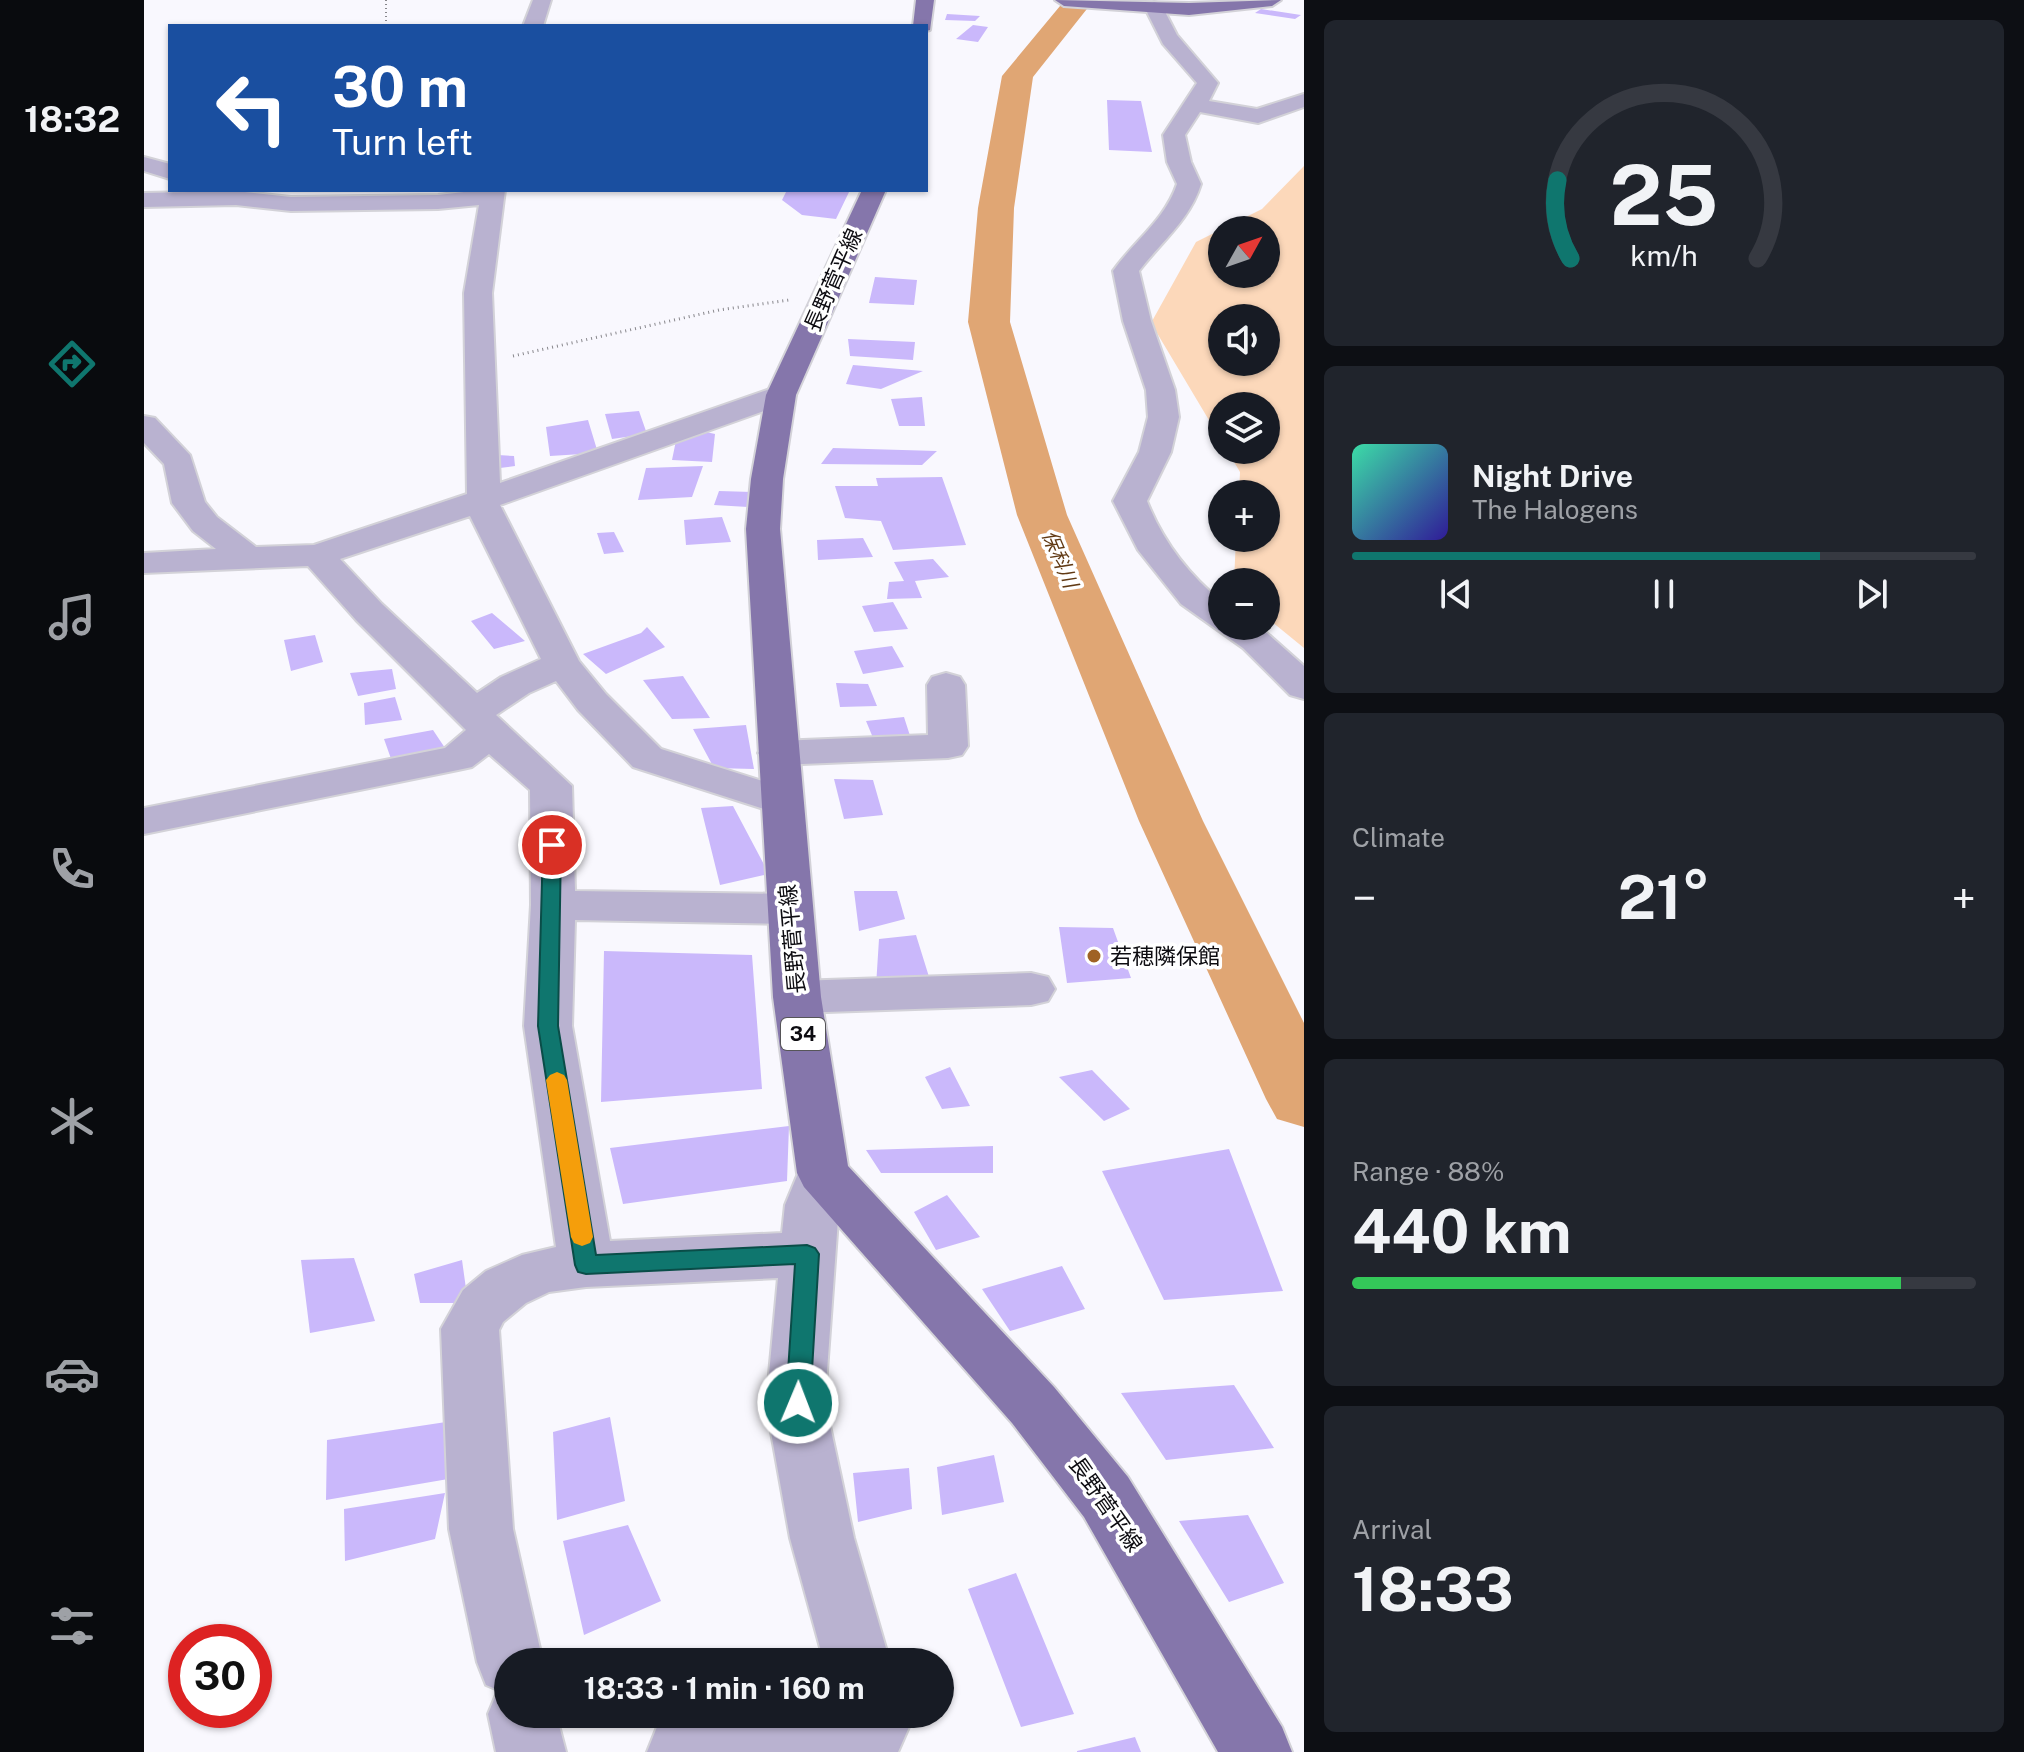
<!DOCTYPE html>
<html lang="en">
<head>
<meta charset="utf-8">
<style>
  body { margin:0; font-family:"Public Sans","Noto Sans JP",sans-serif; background:#20242c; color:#f1f3f6; height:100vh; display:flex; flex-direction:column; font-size:30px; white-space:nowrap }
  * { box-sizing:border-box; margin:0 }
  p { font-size:26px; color:#9ea1a6 }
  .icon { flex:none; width:44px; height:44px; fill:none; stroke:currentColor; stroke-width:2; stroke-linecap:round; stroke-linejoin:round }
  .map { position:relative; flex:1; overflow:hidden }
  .side { display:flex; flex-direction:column; gap:20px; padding:20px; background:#0d0f14; width:720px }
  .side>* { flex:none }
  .guide { position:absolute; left:24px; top:24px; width:760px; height:168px; border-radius:0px; box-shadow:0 2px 6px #0004; background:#1a4fa0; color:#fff; overflow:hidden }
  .needle { width:52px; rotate:50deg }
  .tools { position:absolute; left:1064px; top:216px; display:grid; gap:16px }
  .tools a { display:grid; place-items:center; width:72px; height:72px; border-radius:50%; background:#171b24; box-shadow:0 2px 6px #0004; font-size:40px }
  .speed { position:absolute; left:24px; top:1624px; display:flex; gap:16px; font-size:40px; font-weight:700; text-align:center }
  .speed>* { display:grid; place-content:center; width:104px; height:104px; border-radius:50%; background:#171b24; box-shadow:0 2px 6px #0004; line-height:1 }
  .speed .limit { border:12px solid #d22; background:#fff; color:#111 }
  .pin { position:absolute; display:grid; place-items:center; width:68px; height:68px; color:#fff; margin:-34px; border:4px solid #fff; border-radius:50%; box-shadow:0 2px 8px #0007 }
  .me { position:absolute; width:88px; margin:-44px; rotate:1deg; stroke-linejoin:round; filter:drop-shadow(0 0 6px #0008) }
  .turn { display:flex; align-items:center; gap:28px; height:168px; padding:0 32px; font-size:36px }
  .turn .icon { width:104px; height:104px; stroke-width:2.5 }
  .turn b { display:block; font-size:56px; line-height:68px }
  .big { font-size:60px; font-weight:700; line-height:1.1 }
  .side .widget { flex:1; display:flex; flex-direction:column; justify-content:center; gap:12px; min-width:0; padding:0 28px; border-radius:12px; background:#20242c }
  .side .dial { align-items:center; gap:0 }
  .dial svg { height:208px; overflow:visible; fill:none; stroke:#363941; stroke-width:7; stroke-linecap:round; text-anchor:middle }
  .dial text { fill:#f1f3f6; stroke:none }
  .song { display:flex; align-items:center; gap:24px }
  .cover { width:96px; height:96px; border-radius:12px; background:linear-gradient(135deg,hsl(160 70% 55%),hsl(250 70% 35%)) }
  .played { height:8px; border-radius:4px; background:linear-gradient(90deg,#0f766e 75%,#363941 75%) }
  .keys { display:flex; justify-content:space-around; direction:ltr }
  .heat { display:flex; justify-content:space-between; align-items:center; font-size:44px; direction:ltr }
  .charge { height:12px; border-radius:6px; background:linear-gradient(90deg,#34c759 88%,#363941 0) }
  .trip { position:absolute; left:350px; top:1648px; width:460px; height:80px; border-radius:40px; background:#171b24; box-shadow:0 2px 6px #0004; font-weight:700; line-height:80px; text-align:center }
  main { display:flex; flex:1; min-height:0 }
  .tabs { display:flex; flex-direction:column; width:144px; justify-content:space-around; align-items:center; background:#090b0e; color:#9ea1a6 }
  .tabs .icon { width:56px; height:56px }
  .tabs .selected { color:#0f766e }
  .tabs b { font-size:36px; color:#f1f3f6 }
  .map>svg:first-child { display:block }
</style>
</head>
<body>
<main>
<nav class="tabs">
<b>18:32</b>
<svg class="icon selected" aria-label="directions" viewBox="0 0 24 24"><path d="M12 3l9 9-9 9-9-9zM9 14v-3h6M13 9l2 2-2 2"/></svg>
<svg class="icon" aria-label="music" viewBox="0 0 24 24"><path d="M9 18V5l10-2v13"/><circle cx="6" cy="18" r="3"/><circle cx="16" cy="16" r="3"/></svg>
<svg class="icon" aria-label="phone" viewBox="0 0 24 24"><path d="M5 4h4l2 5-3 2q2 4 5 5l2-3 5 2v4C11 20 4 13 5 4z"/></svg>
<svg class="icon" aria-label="climate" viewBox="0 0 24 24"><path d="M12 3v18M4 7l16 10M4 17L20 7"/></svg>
<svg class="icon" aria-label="car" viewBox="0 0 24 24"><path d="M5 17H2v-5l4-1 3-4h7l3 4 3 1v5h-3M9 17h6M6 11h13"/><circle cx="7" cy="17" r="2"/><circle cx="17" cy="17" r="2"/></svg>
<svg class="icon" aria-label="filters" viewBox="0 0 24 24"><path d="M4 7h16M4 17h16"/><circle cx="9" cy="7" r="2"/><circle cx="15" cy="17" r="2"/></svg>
</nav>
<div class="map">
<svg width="1160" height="1752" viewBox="0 0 1160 1752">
  <rect width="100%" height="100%" fill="#f9f8fe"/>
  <path fill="#fcd8ba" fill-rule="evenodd" d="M1160,166V648L1122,617V582H1090L1092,538H1122V494H1095L1096,472L1083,450H1122V406H1078V442L1007,323L1052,242L1118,209ZM1078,230H1122V274H1078ZM1078,318H1122V362H1078Z"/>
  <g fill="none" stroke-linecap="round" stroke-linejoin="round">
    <path fill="#e0a674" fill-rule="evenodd" d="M921,0H950L889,77L870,208L866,322L923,515L1059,821L1160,1023V1127L1133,1119L1122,1099L995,821L873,515L824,322L834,208L858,76Z"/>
  </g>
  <path fill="#cab8fb" d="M1117,9L1157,15L1151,19L1111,13Z
    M803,14L836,16L831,21L801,20Z
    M829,25L844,27L834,42L812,39Z
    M963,100L997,101L1008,152L965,150Z
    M643,190H706L692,219L658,215L638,200Z
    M731,277L773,280L770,305L725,303Z
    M704,339L771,342L769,360L706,356Z
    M709,365L779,371L737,389L702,384Z
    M778,397L781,426H755L747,399Z
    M495,411L503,434L468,439L461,414Z
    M444,420L454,453L406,456L402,427Z
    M535,426L571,434L568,462L528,460Z
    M689,448L793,451L778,465L677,464Z
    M354,455L370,456L371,466L356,468Z
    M559,466L548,497L494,500L502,468Z
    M798,477L822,545L749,550L737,521L701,518L691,486H734L732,478Z
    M575,491L608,492L604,507L570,505Z
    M578,517L587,542L542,545L540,520Z
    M470,532L480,552L460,554L453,533Z
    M719,538L729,557L674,560L673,540Z
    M789,559L805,577L771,581L778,598L743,599L745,582L760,581L750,562Z
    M749,602L764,629L730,632L718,606Z
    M348,613L381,641L350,649L327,621Z
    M503,627L521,647L462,674L439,654L497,633Z
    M171,635L179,662L147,671L140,640Z
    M748,646L760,667L719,674L710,651Z
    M248,669L252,689L214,696L206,673Z
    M539,676L566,718L528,719L499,680Z
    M692,683L724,684L733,706L696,707Z
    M251,697L258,720L221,725L220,703Z
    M760,717L768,742L732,745L722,721Z
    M602,725L610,769L570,768L549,729Z
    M289,730L307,757L251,770L240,739Z
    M690,779L729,780L739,815L700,819Z
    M589,806L625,874L576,885L557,808Z
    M710,891H753L761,919L715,931Z
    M915,927L969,928L987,978L923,983Z
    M772,935L786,980L732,986L735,939Z
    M460,951L608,955L618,1089L457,1102Z
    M806,1067L826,1106L798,1109L781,1077Z
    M948,1070L986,1109L960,1121L915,1077Z
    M645,1126L643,1181L479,1204L466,1148Z
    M849,1146V1173H737L722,1150Z
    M1085,1149L1139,1291L1020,1300L958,1171Z
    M803,1195L836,1237L792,1250L770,1212Z
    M210,1258L231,1321L166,1333L157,1260Z
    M318,1260L324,1303H276L270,1274Z
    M918,1266L941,1309L866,1331L838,1289Z
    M1090,1385L1130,1448L1022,1460L977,1393Z
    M466,1417L481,1501L413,1520L409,1432Z
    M302,1422L310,1478L182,1500L183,1440Z
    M850,1455L860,1502L798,1515L793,1467Z
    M765,1468L768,1509L714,1522L709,1473Z
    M301,1493L291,1539L201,1561L200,1509Z
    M1104,1515L1140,1583L1085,1602L1035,1521Z
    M484,1525L517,1601L440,1635L419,1541Z
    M872,1573L930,1714L877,1727L824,1589Z
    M991,1737L997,1752H933V1751Z"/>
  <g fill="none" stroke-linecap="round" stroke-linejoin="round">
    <g stroke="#d3d2d8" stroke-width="4">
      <path id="minor" d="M389,0H407L399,26H379Z
        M1010,2L1017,4L1033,35L1074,83L1065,101L1113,109L1160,94V107L1114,123L1056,112L1041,135L1047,162L1057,184C1046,220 1017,242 995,271L1007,321L1031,390L1035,417L1027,452L1003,501C1019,542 1044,574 1078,602V626H1115L1160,666V699L1146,695L1099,648L1037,604L994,550L969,501L995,452L1004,417L1002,390L979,321L969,271C990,241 1021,220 1033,184L1023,162L1019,135L1053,83L1019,44L1001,8Z
        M0,157L26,164V179L0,171Z
        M337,190H361L348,293L356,483L626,389L637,386L648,389L652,395L648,401L356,505L435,661L462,694L517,749L653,792L659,801L653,810L638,814L623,810L489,767L434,710L412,681L385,693L352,715L428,786L431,891L645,894L661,899L667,909L661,919L645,924L431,920L428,1026L466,1241L638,1233L641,1205L660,1159L679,1153L698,1159L705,1173L695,1205L682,1385L685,1421L710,1538L746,1662H680L646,1538L625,1421L624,1385L634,1278L442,1287L405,1292L382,1303L359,1322L355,1330L369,1529L399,1662H364V1714H412L422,1752H352L344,1714L354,1690L342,1685L333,1662L305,1529L297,1329L319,1290L342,1271L378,1255L412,1247L380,1026L387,905L386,790L345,754L328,767L314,770L0,834V808L301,748L322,730L212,620L164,566L0,573V553L72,549L49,531L28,503L20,464L0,443V416L11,418L46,455L61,502L73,517L112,547L170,545L323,494L320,293L335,205L294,209L147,211L92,205L0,207V193L92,191L147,197L294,195ZM326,516L397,659L357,677L333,693L238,604L196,559Z
        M802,673L816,677L821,685L824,746L818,755L804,758L634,765L620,762L614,753L620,744L634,741L784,735L783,685L788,677Z
        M887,973L904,977L911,989L904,1001L887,1005L653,1013L636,1009L629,997L636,985L653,981Z
        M563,1714H760L765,1727L754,1752H503L513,1727L538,1717Z"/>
    </g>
    <g stroke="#d3d2d8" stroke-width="4">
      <path id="major" d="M772,0H790L786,30L782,31V26H769Z
        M911,0L1045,3L1137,0L1128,6L1045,15L920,6Z
        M718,190H742L652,395L639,479L636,529L677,997L704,1166L910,1387L984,1477L1138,1727L1148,1752H1074L940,1517L868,1423L660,1187L653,1173L629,997L602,529L607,479L622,395Z"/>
    </g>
    <path stroke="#88878c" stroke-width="2" stroke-dasharray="1 3" stroke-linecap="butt" d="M242,0V26"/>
    <path stroke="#88878c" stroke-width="3" stroke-dasharray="1 4" stroke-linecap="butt" d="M369,356L575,310L645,300"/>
    <use href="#minor" fill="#b9b2d0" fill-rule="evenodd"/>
    <use href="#major" fill="#8576ab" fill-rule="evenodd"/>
  </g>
  <path fill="#0f766e" stroke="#0a4d48" stroke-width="2" d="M408,840L417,845L414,1026L452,1255L663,1245L671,1248L675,1254L666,1403L663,1411L654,1414L646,1411L642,1403L651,1264L442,1274L434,1272L431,1265L394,1026L399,845Z"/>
  <path fill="#f59e0b" d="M413,1072L420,1075L423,1080L449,1237L446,1243L438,1246L430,1243L427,1237L402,1080L406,1075Z"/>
  <circle fill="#9f6225" stroke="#fff" stroke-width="3" cx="950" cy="956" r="8"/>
  <g text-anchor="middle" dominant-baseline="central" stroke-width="7" stroke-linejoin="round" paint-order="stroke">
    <g font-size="20" font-style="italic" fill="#613a14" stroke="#fff">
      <text transform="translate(916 559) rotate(67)">保科川</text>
    </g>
    <rect fill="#fff" stroke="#565558" stroke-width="2" x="637" y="1018" width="44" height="32" rx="6"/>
    <g font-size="20" font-weight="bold" fill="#0d0c11">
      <text x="659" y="1034">34</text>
    </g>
    <g font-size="22" fill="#0d0c11" stroke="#fff">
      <text transform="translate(689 280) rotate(-66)">長野菅平線</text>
      <text transform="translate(648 939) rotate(-95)">長野菅平線</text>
      <text transform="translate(962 1504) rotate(55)">長野菅平線</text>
    </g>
    <g font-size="22" fill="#0d0c11" stroke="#fff" text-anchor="start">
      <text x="966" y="956">若穂隣保館</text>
    </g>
  </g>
</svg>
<div class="tools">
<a><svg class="needle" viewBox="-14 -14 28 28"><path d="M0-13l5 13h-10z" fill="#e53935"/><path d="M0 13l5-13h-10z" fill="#9ea1a6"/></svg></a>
<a><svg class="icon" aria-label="sound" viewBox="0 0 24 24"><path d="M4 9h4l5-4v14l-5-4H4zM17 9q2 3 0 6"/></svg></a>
<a><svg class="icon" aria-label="layers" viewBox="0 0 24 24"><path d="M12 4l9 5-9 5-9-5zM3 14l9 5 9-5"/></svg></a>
<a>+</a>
<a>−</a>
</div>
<div class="speed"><div class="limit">30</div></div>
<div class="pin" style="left:408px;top:845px;background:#d93025"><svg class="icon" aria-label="arrive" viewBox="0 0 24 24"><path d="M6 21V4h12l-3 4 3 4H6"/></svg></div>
<svg class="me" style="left:654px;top:1403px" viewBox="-20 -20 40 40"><circle r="17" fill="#0f766e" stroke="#fff" stroke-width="3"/><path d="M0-11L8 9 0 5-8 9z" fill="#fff"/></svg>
<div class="trip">18:33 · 1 min · 160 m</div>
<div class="guide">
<div class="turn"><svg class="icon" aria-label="left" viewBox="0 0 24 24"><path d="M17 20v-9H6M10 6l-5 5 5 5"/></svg><div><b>30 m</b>Turn left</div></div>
</div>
</div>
<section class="side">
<div class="widget dial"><svg viewBox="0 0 100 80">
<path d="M14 69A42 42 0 1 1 86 69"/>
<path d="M14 69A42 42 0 0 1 9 39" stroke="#0f766e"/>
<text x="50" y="56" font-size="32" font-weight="700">25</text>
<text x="50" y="72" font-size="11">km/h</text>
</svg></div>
<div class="widget">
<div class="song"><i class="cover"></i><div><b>Night Drive</b><p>The Halogens</p></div></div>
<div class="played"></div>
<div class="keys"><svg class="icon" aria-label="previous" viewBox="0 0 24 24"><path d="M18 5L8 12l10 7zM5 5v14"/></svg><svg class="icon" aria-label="pause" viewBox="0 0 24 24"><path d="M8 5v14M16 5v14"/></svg><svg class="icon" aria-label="next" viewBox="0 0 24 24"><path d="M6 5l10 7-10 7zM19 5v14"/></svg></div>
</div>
<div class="widget"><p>Climate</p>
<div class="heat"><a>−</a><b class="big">21°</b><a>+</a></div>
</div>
<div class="widget"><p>Range · 88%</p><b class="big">440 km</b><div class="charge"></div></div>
<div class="widget"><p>Arrival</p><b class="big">18:33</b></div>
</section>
</main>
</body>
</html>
